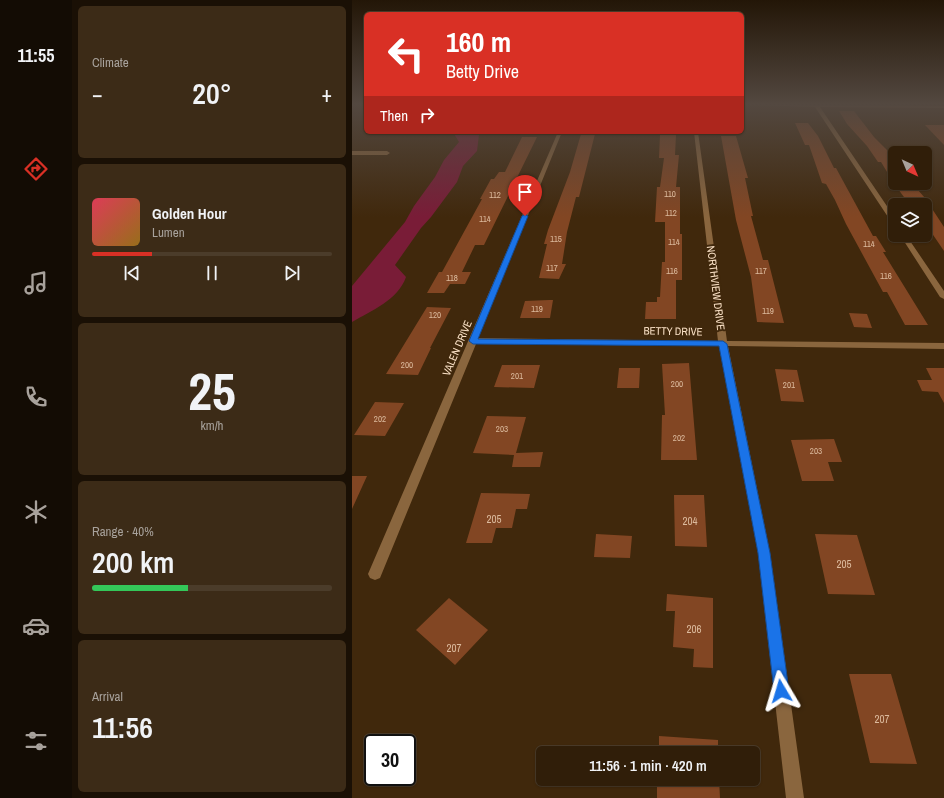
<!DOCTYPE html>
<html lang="en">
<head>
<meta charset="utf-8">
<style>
  body { margin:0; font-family:"Archivo Narrow",sans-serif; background:#3c2b17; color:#f1f3f6; height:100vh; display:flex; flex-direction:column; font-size:15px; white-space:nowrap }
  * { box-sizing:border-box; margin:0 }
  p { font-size:13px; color:#a8a29c }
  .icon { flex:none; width:22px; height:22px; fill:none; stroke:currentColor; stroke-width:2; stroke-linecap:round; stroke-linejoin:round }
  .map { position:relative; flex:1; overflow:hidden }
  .panel { display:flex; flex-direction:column; gap:6px; padding:6px; background:#1a1005; width:280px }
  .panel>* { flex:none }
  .top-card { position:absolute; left:12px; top:12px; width:380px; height:122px; border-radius:6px; box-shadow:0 1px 3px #0004,0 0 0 1px #4b3c2a; background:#d93025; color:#fff; overflow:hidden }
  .needle { width:26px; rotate:136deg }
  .tools { position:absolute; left:536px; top:146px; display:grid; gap:8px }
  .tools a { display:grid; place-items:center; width:44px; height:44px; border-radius:6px; background:#301e09; box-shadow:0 1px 3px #0004,0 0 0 1px #4b3c2a; font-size:20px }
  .speed { position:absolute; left:12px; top:734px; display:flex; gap:8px; font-size:20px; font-weight:700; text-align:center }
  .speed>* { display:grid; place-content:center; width:52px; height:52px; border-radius:50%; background:#301e09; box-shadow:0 1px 3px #0004,0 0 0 1px #4b3c2a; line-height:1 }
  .speed .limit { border:2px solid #111; border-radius:6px; background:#fff; color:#111 }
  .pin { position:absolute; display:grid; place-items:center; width:34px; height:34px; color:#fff; margin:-41px -17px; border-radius:50% 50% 50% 0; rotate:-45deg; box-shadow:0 0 4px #0007 }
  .pin .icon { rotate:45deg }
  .me { position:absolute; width:44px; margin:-22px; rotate:353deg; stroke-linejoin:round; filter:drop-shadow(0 0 3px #0008) }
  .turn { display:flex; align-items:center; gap:14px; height:84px; padding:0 16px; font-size:18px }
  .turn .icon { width:52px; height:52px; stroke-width:2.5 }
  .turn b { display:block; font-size:28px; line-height:34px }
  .then { display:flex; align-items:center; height:38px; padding:0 16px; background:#0003; gap:8px; font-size:15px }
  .big { font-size:30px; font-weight:600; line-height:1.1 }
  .panel .tile { flex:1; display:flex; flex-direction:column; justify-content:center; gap:6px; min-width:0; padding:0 14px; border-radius:6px; background:#3c2b17 }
  .panel .dial { align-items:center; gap:0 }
  .dial b { font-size:52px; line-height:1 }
  .song { display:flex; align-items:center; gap:12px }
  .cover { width:48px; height:48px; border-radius:6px; background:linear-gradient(135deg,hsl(350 70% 55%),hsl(40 70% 35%)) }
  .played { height:4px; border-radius:2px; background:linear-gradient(90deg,#d93025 25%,#4b3c2a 25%) }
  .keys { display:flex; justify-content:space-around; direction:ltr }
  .heat { display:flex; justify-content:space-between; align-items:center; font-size:22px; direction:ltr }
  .charge { height:6px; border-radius:3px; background:linear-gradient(90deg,#34c759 40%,#4b3c2a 0) }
  .trip { position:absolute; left:184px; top:746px; width:224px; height:40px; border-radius:6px; background:#301e09; box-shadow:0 1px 3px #0004,0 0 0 1px #4b3c2a; font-weight:600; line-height:40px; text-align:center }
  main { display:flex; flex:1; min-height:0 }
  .tab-bar { display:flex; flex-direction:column; width:72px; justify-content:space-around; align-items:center; background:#130c04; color:#a8a29c }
  .tab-bar .icon { width:28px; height:28px }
  .tab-bar .current { color:#d93025 }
  .tab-bar b { font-size:18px; color:#f1f3f6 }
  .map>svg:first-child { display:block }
</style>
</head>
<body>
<main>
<nav class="tab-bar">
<b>11:55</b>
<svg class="icon current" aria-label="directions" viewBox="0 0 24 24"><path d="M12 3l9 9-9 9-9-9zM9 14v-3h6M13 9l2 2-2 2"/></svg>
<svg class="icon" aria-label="music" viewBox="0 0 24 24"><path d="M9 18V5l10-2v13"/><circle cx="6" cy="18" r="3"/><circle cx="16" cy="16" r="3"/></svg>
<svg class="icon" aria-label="phone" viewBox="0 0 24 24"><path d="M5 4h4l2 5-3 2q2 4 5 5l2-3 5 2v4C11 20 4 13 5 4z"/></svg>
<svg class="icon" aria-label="climate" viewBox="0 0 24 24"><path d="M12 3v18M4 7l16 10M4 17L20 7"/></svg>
<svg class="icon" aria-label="car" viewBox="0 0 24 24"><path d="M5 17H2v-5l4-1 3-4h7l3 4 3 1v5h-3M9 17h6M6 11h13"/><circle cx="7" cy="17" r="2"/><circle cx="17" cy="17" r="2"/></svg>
<svg class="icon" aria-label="filters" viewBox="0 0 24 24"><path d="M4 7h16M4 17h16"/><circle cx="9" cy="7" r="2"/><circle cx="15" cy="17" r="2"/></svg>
</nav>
<section class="panel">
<div class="tile"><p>Climate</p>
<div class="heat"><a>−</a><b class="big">20°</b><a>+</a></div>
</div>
<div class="tile">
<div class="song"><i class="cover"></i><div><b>Golden Hour</b><p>Lumen</p></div></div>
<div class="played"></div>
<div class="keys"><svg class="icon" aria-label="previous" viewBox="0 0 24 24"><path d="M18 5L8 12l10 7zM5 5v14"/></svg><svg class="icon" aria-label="pause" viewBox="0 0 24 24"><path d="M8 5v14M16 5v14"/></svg><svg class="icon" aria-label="next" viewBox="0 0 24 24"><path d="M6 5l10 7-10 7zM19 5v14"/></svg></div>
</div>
<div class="tile dial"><b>25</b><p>km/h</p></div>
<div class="tile"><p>Range · 40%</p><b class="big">200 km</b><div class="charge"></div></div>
<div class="tile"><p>Arrival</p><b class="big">11:56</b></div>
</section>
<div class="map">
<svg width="592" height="798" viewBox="0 0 592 798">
  <rect width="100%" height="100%" fill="#40280c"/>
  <path fill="#791c37" d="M101,132H129L127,135L125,151L111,166L105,182L79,217L69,228L43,265L54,277C46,300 19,311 0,322V286L53,222L62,206L83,177L92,160L107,142Z"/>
  <path fill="#824623" d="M487,111H502L522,137L536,151H543V185L529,162H526L515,146L495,124Z
    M443,123H456L466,136L482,168H484L521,236H524L534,252H531L576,325H553L535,292H531L494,224L483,200L474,184L470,183L457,145H453Z
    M573,125H592V145Z
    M229,134H243L227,197H224L215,232L210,264H214L207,279L187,278L195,244H192L196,230L218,172Z
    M308,135H324L323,155H327L324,187H328V234H330V280H324V319H293L294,302H305V297H308L310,262H313V222H303L305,187H308L312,158H307Z
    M369,136H384L396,178H393L401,216H399L411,260H416L432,323L405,322L399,277L384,220Z
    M170,137H185L132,245H123L110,272H119L113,284H98L92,293H75L87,272H90L130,199H128L139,179H142L147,172H153Z
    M546,189H565L573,198L592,227V251L573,223V201H555Z
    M197,300H201L198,318H168L173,301Z
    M75,307L99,308L78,348H79L66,375L34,374Z
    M497,313L515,314L520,328L502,327Z
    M337,363L345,460H309L310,415H313L310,364Z
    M150,365H188L182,388L142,387Z
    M267,368H288L287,388H265Z
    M574,368H592V403L586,392L570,391L565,380H580Z
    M423,369L445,370L452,402L429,401Z
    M23,402L52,403L33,436L2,435Z
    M135,416L174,417L164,453L191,452L188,467H160L162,455L121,453Z
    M482,439L490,462H476L482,481H450L439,440Z
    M0,476H15L0,509Z
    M129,493L178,494L175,509H164L160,528H144L140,543H114Z
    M322,495H352L355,547L323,546Z
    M244,534L280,536L278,558L242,557Z
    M463,534L505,535L523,595L476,594Z
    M315,594L361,598V668L341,667L342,649L321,647L323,611H314Z
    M97,598L136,630L103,665L64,630Z
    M497,674H539L565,764L518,763Z
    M307,736L366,740V753H307Z
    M305,779H367L368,798H305Z"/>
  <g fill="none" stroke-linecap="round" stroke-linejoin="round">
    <path fill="#8a663e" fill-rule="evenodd" d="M401,105L592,106V108L468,107L543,218V225L540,223L463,107Z
      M206,132H210L126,338L366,341L342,132H346L375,341L592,343V349L376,346L418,553L452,798H434L406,553L367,346L124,344L28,578L23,580L18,578L16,574Z
      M0,151H35L38,153L35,155H0Z
      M548,235H554L592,291V299L588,297Z"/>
  </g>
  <linearGradient id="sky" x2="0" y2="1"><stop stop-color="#231607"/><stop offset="0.48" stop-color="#534840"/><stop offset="1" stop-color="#534840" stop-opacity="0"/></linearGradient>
  <rect width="592" height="217" fill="url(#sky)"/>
  <path fill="#1a73e8" stroke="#114b97" d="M173,214L176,216L126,339L371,341L375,344L418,553L437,691L434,696L429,698L424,696L422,691L406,553L367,346L121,344L117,341L170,216Z"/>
  <g text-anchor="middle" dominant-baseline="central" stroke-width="4" stroke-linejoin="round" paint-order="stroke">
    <g font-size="9" fill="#dcba9d">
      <text x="318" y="194">110</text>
      <text x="143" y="195">112</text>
      <text x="319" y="213">112</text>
      <text x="133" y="219">114</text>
      <text x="204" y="239">115</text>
      <text x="322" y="242">114</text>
      <text x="517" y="244">114</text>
      <text x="200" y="268">117</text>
      <text x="320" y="271">116</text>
      <text x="409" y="271">117</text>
      <text x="534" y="276">116</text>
      <text x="100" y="278">118</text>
      <text x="185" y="309">119</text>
      <text x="416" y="311">119</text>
      <text x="83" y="315">120</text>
      <text x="55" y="365">200</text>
      <text x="165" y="376">201</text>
      <text x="325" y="384">200</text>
      <text x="437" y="385">201</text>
      <text x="28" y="419">202</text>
      <text x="150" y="429">203</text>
      <text x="327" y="438">202</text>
      <text x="464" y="451">203</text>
    </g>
    <g font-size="11" fill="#fae1c6" stroke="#40280c">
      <text transform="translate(364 288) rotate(83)">NORTHVIEW DRIVE</text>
      <text transform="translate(321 331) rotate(1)">BETTY DRIVE</text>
      <text transform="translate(105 348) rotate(-67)">VALEN DRIVE</text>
    </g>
    <g font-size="11" fill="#dcba9d">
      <text x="142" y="519">205</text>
      <text x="338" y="521">204</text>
      <text x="492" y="564">205</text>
      <text x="342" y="629">206</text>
      <text x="102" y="648">207</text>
      <text x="530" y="719">207</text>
    </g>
  </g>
</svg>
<div class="tools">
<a><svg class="needle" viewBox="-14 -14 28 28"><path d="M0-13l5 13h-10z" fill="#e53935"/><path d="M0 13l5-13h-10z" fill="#a8a29c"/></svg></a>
<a><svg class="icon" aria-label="layers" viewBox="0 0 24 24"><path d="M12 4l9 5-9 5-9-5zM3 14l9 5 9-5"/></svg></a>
</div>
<div class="speed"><div class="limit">30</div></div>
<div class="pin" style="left:173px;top:216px;background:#d93025"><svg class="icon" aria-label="arrive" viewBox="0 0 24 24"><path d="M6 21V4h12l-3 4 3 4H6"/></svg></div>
<svg class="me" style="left:429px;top:691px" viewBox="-20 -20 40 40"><path d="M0-17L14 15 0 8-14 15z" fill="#1a73e8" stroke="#fff" stroke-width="4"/></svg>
<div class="trip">11:56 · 1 min · 420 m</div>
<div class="top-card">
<div class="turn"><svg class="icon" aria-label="left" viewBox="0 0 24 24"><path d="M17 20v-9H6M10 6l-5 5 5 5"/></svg><div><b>160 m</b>Betty Drive</div></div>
<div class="then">Then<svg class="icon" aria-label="right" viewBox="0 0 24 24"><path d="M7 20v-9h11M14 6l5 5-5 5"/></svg></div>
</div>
</div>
</main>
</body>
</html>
